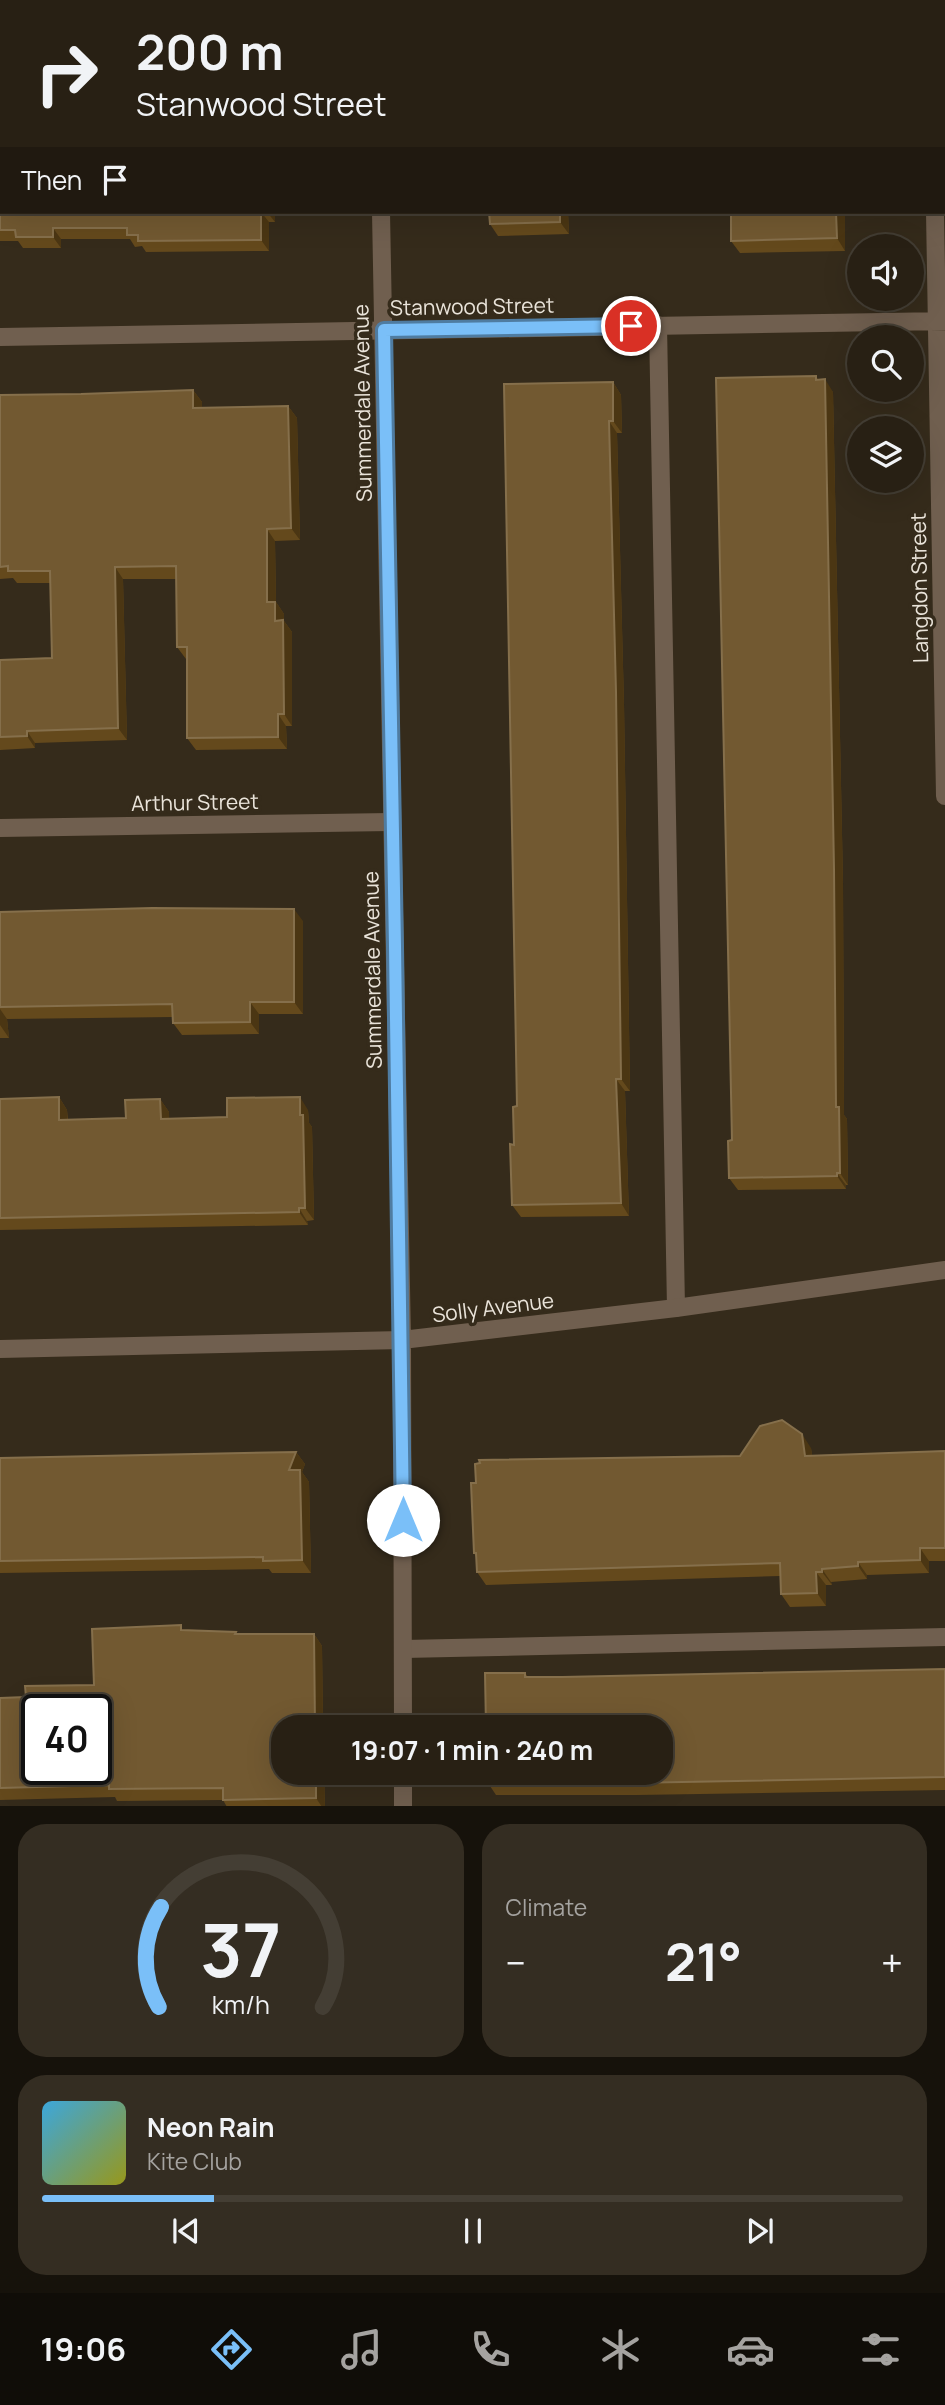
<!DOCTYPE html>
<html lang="en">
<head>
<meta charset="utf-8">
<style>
  body { margin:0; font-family:Manrope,sans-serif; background:#342d22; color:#f1f3f6; height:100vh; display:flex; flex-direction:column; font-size:26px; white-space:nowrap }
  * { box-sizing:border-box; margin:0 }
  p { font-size:23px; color:#a5a3a0 }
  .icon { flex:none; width:38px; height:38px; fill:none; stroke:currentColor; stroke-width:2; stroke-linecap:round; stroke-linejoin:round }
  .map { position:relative; height:1806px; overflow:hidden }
  .drawer { display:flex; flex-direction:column; gap:18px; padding:18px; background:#16120b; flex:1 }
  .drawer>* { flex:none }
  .guide { position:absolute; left:0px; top:0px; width:945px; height:214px; box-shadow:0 7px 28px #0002,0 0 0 2px #443e34; background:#282014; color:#f1f3f6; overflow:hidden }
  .controls { position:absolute; left:847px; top:234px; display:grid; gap:14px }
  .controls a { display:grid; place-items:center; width:77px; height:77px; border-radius:50%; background:#282014; box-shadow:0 7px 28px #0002,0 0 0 2px #443e34; font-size:35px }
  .speed { position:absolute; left:21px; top:1694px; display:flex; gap:14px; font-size:35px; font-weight:700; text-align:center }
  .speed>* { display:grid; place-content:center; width:91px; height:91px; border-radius:50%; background:#282014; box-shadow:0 7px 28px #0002,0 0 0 2px #443e34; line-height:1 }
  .speed .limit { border:4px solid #111; border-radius:10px; background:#fff; color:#111 }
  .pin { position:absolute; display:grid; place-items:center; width:60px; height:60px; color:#fff; margin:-30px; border:4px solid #fff; border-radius:50%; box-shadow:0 2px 7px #0007 }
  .me { position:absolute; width:77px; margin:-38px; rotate:0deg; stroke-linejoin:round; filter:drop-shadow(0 0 5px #0008) }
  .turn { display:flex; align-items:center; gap:24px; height:147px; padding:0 21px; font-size:32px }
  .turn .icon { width:91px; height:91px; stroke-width:2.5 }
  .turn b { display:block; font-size:49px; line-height:60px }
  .then { display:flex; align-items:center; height:66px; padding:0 21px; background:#0003; gap:14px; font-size:26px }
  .big { font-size:52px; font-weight:700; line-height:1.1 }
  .drawer .widget { flex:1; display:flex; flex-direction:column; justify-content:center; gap:10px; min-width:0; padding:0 24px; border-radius:28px; background:#342d22 }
  .drawer .dial { align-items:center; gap:0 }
  .dial svg { height:182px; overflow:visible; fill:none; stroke:#443e34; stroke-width:7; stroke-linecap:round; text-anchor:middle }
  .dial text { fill:#f1f3f6; stroke:none }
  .song { display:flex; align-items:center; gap:21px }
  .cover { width:84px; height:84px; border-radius:10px; background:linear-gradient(135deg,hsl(200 70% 55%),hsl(60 70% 35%)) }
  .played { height:7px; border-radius:4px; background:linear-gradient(90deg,#7abff8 20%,#443e34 20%) }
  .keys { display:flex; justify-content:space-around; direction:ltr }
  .heat { display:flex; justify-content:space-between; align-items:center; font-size:38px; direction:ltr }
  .drawer .tiles { flex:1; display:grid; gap:18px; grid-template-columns:1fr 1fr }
  .widget:last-child { grid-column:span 2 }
  .trip { position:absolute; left:271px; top:1715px; width:402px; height:70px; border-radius:28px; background:#282014; box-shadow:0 7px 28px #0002,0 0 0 2px #443e34; font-weight:700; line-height:70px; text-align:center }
  .tab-bar { display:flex; height:112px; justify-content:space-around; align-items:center; background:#100d08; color:#a5a3a0 }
  .tab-bar .icon { width:49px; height:49px }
  .tab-bar .active { color:#7abff8 }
  .tab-bar b { font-size:32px; color:#f1f3f6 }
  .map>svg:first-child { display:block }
</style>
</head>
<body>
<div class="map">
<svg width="945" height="1807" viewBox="0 0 945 1807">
  <rect width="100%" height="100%" fill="#352b1b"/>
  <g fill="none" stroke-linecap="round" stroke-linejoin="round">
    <path stroke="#705f4f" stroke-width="18" d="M658,325L676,1308
      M404,1649L945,1637"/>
    <path stroke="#705f4f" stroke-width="18" d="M932,0L933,2
      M935,212L945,796
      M0,337L945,321
      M0,828L391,822"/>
    <path stroke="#705f4f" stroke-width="18" d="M374,0V2
      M381,212L402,1340L403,1727
      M0,1349L402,1340L676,1308L945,1270
      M403,1807V1773"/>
  </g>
  <path fill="#64491c" d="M0,0L2,2V115H0Z
    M0,175L2,212H275V222H269V251L146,252L142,246L135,247L130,239H61V248H23L18,241H0Z
    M568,212L569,234L498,236L490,224Z
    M845,212V251L740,253L731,241Z
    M816,376L818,380L833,392L843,882L844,1115L847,1119L848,1185H846V1189L738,1190L729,1178L732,1140Z
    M613,382L621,395L622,433H617L624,704L630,1091H625L629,1216L521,1217L512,1205L517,1106Z
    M193,390L202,402V408L288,406L297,418L300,540L275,541L276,602L284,614V621L292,632V726H286L287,749L196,750L187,738V659H186L177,647L176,579H123L127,740L35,743V748L0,750V660L52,658L50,583H17L13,578L0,579V395L81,394Z
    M0,912L303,921V1014H259V1034L182,1035L173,1023V1017L7,1019L9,1038H0Z
    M59,1097L67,1110L68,1120L126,1118L160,1099L169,1112V1119L227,1117L308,1110L309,1123L312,1127L314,1220L307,1221L308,1225L0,1230V1099Z
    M811,1448L812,1456L945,1451V1561H929V1573L867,1575V1579L831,1582L832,1585H826V1606L790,1607L781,1594L780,1576L486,1585L477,1572L476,1557L474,1553L740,1456Z
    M296,1452L305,1464L302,1472L309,1482L311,1573H272L269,1569L0,1573V1458Z
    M185,1630L236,1632L237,1634H314L322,1646L323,1727H284L324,1773L325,1807H227L223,1800L117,1801L115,1797L0,1800V1698L26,1697L94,1685Z
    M945,1669V1790L637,1795H496L488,1783L525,1673L528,1677H562Z"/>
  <path fill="#4b3613" d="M261,212L269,222V251L261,240Z
    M267,212H275V222Z
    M560,212H568L569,234L560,222Z
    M836,212H845V251L837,238Z
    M53,228L61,239V248L53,237Z
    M816,376L825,389V379L833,392L843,882L844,1115L847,1119L848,1185L840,1173L836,1107Z
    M613,382L621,395L622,433L613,421Z
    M193,390L202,402V420L193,408Z
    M288,406L297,418L300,540L291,528Z
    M609,421L617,433L624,704L630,1091L621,1079Z
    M267,529L275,541L276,602L284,614V621L292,632V726L284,714L275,621L267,602Z
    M115,567L123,579L127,740L118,728Z
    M278,714L286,726L287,749L278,737Z
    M27,731L35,743V748L27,736Z
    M294,909L303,921V1014L294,1002Z
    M250,1002L259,1014V1034L250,1022Z
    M0,1009L7,1019L9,1038L0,1025Z
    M616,1079L625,1091L629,1216L621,1203Z
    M59,1097L67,1110L68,1132L59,1120Z
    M300,1097L308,1110L309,1123L312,1127L314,1220L305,1208Z
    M160,1099L169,1112L170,1131L161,1119Z
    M837,1173L846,1185V1189L837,1176Z
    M299,1208L307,1221L308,1225L299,1212Z
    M802,1434L811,1448L814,1470L805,1456Z
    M296,1452L305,1464L302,1472L309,1482L311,1573L302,1560L289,1470Z
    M920,1548L929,1561V1573L920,1560Z
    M858,1562L867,1575V1579L858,1566Z
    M822,1569L831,1582L832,1585L822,1572Z
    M816,1572L826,1585V1606L817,1593Z
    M314,1634L322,1646L323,1727H315Z
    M316,1773H324L325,1807H322L316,1798Z"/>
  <path fill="#725931" stroke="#856f4b" stroke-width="2" fill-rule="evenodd" d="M0,0H134V2H2V104H0Z
    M213,0H271V2H213Z
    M484,0H551V2H484Z
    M727,0H832V2H727Z
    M0,175H2V212H261V240L138,241V235H127V228H53V237H16L15,230H0Z
    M489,212H560V222L490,224Z
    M731,212H836L837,238L731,241Z
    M816,376V380L825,379L834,869L836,1107H839L840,1173H837V1176L729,1178L728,1141L732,1140L716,378Z
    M613,382V421H609L616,692L621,1079H616L621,1203L512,1205L510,1144L514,1145L513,1107L517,1106L504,384Z
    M193,390V408L288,406L291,528L267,529V602H275V621L283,620L284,714H278V737L187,738V647H177L176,566L115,567L118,728L27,731V736L0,737V660L52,658L50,571H8V566L0,567V395L81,394Z
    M152,908L294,909V1002H250V1022L173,1023L172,1004L0,1007V912Z
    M59,1097V1120L126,1118L125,1100L160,1099L161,1119L227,1117V1098L300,1097V1115H303L305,1208H299V1212L0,1218V1099Z
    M782,1420L802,1434L805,1456L945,1451V1548H920V1560L858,1562V1566L822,1569V1572H816L817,1593L781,1594L780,1563L477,1572L476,1553H474L471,1483H476L475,1464L480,1463L479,1460L740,1456L760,1426Z
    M296,1452L289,1470H300L302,1560L263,1561V1557L0,1561V1458Z
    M181,1625V1630L236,1632L235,1634H314L315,1727H284V1773H316V1798L223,1800V1788L109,1789V1785L0,1788V1698L26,1697L25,1686L94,1685L92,1629ZM37,1710H96V1769H37Z
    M945,1669V1777L628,1783H488L487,1773H662V1727H486L485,1673H525V1677H562Z"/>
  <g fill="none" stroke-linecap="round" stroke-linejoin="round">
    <g stroke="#4f7ca1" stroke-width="18">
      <path id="route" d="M403,1520C400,1123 390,727 384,330L631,326"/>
    </g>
    <use href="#route" stroke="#7abff8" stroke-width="12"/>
  </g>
  <g text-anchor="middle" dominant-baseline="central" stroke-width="7" stroke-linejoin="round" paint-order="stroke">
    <g font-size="21" fill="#eae4da" stroke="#352b1b">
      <text transform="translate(472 306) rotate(-1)">Stanwood Street</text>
      <text transform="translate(362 403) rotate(-91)">Summerdale Avenue</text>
      <text transform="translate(919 588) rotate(-91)">Langdon Street</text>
      <text transform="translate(195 802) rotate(-1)">Arthur Street</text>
      <text transform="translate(372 970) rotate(-91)">Summerdale Avenue</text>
      <text transform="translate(493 1307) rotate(-7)">Solly Avenue</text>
    </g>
  </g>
</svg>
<div class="controls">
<a><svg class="icon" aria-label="sound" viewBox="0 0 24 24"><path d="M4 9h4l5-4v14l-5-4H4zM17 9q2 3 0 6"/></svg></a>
<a><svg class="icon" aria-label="search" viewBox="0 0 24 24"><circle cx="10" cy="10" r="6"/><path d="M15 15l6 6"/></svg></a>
<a><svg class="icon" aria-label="layers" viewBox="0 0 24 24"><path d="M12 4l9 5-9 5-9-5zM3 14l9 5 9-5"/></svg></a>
</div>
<div class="speed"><div class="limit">40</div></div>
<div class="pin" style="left:631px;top:326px;background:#d93025"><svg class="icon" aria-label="arrive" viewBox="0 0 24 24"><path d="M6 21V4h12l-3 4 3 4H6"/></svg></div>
<svg class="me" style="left:403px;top:1520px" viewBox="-20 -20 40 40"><circle r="19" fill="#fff"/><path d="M0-13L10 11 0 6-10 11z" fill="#7abff8"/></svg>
<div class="trip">19:07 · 1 min · 240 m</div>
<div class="guide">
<div class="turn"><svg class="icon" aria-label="right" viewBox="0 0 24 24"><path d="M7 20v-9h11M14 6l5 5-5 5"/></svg><div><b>200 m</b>Stanwood Street</div></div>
<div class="then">Then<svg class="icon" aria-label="arrive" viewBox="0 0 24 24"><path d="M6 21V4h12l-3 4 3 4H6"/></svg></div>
</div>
</div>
<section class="drawer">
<div class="tiles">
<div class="widget dial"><svg viewBox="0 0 100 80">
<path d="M14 69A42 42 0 1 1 86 69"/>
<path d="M14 69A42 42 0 0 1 15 25" stroke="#7abff8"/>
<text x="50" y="56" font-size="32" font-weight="700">37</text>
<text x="50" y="72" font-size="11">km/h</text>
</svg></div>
<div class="widget"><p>Climate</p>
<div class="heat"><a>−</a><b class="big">21°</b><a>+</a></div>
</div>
<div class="widget">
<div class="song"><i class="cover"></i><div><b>Neon Rain</b><p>Kite Club</p></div></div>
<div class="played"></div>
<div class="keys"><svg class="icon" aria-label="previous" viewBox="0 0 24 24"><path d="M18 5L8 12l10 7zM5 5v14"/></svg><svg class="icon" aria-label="pause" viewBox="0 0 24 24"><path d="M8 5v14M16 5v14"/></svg><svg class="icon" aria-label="next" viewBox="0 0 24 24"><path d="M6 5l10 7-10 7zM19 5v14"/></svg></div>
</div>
</div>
</section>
<nav class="tab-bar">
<b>19:06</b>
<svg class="icon active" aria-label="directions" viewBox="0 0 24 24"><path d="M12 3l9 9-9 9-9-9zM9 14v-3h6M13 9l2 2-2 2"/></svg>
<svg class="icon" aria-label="music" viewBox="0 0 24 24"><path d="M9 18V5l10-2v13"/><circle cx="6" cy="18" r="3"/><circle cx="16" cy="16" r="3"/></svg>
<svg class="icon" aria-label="phone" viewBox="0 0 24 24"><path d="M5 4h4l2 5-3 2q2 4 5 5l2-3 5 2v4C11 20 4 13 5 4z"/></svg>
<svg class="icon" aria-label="climate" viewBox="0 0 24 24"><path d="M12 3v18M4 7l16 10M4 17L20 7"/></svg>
<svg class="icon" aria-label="car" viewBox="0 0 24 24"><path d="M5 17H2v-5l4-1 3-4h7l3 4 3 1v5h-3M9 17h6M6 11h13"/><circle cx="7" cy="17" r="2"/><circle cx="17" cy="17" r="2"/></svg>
<svg class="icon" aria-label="filters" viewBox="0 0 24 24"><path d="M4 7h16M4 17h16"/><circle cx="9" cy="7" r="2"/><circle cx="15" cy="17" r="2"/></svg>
</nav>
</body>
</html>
